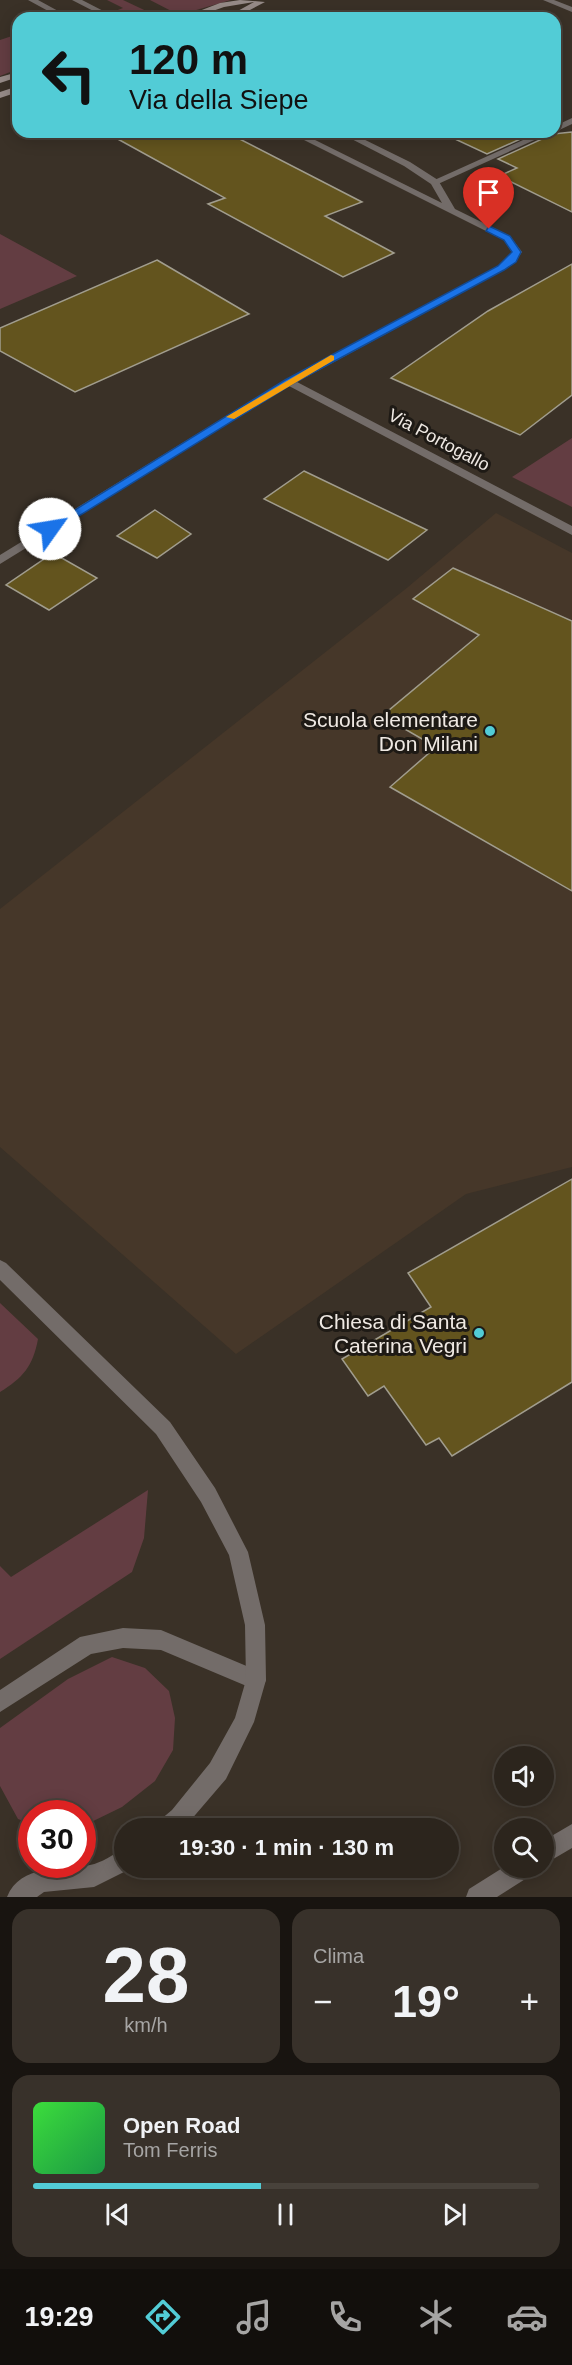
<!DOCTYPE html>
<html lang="it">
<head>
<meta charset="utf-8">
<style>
  body { margin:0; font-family:Helvetica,sans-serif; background:#38312a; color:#f1f3f6; height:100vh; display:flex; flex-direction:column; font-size:22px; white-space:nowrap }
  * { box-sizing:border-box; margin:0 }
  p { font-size:20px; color:#a6a5a4 }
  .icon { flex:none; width:33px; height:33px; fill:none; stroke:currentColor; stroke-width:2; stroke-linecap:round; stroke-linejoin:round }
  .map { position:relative; height:1897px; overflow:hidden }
  .sheet { display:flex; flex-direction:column; gap:12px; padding:12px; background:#181410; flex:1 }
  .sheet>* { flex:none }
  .banner { position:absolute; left:12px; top:12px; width:549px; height:126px; border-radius:18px; box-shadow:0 3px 15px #0003,0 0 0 2px #48423b; background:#52ccd6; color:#111; overflow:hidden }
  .fabs { position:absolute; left:494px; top:1746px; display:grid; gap:12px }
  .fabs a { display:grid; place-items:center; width:60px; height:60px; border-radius:50%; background:#2c251d; box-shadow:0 3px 15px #0003,0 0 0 2px #48423b; font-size:30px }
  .speed { position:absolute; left:18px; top:1800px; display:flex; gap:12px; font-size:30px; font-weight:700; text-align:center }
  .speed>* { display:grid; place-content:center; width:78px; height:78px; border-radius:50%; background:#2c251d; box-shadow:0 3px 15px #0003,0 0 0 2px #48423b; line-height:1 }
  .speed .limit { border:9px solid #d22; background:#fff; color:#111 }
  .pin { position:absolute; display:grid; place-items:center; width:51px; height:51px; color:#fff; margin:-62px -26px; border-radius:50% 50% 50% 0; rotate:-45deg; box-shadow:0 0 6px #0007 }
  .pin .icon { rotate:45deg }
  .me { position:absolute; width:66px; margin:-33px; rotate:58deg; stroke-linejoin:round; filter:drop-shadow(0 0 4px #0008) }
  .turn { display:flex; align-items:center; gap:21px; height:126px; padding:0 18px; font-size:27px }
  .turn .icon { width:78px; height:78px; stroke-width:2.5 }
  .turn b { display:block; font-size:42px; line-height:51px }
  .big { font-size:45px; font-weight:600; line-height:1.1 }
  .sheet .tile { flex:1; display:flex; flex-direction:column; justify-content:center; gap:9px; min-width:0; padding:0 21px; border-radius:18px; background:#38312a }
  .sheet .dial { align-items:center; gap:0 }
  .dial b { font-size:78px; line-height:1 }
  .song { display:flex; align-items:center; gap:18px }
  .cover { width:72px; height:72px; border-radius:9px; background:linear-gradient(135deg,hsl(120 70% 55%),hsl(140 70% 35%)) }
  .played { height:6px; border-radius:3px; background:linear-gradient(90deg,#52ccd6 45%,#48423b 45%) }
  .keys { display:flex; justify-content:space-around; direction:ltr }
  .heat { display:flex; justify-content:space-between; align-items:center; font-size:33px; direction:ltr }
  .sheet .tiles { flex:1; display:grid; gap:12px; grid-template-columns:1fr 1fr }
  .tile:last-child { grid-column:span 2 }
  .trip { position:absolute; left:114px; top:1818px; width:345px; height:60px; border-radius:30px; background:#2c251d; box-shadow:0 3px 15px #0003,0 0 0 2px #48423b; font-weight:600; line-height:60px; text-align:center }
  .menu { display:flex; height:96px; justify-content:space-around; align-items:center; background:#120f0c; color:#a6a5a4 }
  .menu .icon { width:42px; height:42px }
  .menu .active { color:#52ccd6 }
  .menu b { font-size:27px; color:#f1f3f6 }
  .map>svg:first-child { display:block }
</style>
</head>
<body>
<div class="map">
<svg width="572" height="1897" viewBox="0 0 572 1897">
  <rect width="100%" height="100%" fill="#3a3127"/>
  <path fill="#463729" d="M496,513L572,553V1167L466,1194L236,1354L0,1147V909L408,587Z"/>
  <path fill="#633d42" d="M107,0H123L159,17L126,18L110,13L123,8Z
    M150,0H231L179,15Z
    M18,34V69L0,76V40Z
    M0,234L77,276L0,309Z
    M572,438V507L512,477Z
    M0,1303L38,1339C33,1366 23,1378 0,1392Z
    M148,1490L144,1538L132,1572L0,1659V1566L11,1577Z
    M112,1657L145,1668L169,1691L175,1718L173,1750L155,1781L122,1807L83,1826L82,1814H32L31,1824L18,1819L0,1786V1728L68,1679Z"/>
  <path fill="#63541e" stroke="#a19d8e" stroke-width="1.5" d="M105,132H226L362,202L325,216L394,253L343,277L208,204L225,198Z
    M440,132H536L487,154Z
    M572,132V212L499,176L517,168L498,159L553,134Z
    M157,260L249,314L75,392L0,351V328Z
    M572,264V395L520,435L391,378L488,311Z
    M304,471L427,530L388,560L264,499Z
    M155,510L191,534L157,558L117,536Z
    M53,553L97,578L49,610L6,585Z
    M453,568L572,621V891L390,787L436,747L382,716L479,635L413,599Z
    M572,1179V1382L452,1456L439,1438L426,1445L384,1386L368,1396L342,1359L431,1307L408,1273Z"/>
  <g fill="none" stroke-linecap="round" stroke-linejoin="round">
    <path fill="#736c69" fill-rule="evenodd" d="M543,0H554L572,7V12Z
      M572,118V124L555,132V126Z
      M541,132H552L438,184L430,182Z
      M123,1628L161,1630L263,1673L266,1680L263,1687L256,1690L161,1650L123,1648L91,1654L0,1712V1690L80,1637Z"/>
    <path fill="#736c69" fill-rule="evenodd" d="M28,0H38L71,18H61Z
      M72,0H82L117,18H107Z
      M288,132H299L442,203L431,184L404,166L338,132H349L410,162L438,180L455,209L510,236L522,252L515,262L504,270L297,382L572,526V535L289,386L0,564V555L285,380L498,266L512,252L504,240Z
      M0,1260L6,1263L170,1422L215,1488L248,1552L265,1625L266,1680L254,1722L226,1779L184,1828H157L160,1820L172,1810L210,1763L235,1718L246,1680L245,1625L229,1555L201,1502L156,1434L0,1280Z
      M572,1824V1848L543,1865V1841Z
      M124,1849V1868H132L94,1887L44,1892L37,1897H7C21,1863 61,1871 90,1865C102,1863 113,1854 124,1849Z
      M504,1867L533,1868L530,1876L497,1897H466L469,1889Z"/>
    <path fill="#968b88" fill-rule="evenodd" d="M240,0L265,2L235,18H225L254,2L224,7L193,18H181L220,3Z
      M18,72V77L0,83V77Z
      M18,86V92L0,98V92Z"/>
  </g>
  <path fill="#1a73e8" stroke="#114b97" stroke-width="1.5" d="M489,226L510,236L521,252L516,262L504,270L292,384L53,532L44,529L285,380L498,266L512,252L504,240L486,231Z"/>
  <path fill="#f59e0b" d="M331,355L334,356V360L234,419L226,417Z"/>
  <g fill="#52ccd6" stroke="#1e1a15" stroke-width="2">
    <circle cx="490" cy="731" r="6"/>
    <circle cx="479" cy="1333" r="6"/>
  </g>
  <g text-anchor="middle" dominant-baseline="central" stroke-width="6" stroke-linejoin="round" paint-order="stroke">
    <g font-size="18" fill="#efe9e3" stroke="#1e1a15">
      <text transform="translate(439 440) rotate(28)">Via Portogallo</text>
    </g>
    <g font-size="21" fill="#efe9e3" stroke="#1e1a15" text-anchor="end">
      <text x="478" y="719">Scuola elementare<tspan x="478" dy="24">Don Milani</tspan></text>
      <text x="467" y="1321">Chiesa di Santa<tspan x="467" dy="24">Caterina Vegri</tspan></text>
    </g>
  </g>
</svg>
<div class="fabs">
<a><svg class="icon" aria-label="sound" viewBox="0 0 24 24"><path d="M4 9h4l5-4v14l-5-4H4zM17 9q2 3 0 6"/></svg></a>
<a><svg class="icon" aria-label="search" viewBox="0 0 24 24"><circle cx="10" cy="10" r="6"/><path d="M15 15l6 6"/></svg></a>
</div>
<div class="speed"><div class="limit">30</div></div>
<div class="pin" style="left:489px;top:229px;background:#d93025"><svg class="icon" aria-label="arrive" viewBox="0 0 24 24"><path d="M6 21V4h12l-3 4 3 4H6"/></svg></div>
<svg class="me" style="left:50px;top:529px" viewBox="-20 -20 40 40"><circle r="19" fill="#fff"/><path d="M0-13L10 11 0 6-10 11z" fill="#1a73e8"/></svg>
<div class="trip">19:30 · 1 min · 130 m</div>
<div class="banner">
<div class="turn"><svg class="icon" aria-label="left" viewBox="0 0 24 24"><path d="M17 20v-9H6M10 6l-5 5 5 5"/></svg><div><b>120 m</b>Via della Siepe</div></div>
</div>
</div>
<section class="sheet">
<div class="tiles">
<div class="tile dial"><b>28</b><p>km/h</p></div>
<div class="tile"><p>Clima</p>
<div class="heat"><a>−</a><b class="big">19°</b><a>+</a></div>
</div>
<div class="tile">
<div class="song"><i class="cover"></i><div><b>Open Road</b><p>Tom Ferris</p></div></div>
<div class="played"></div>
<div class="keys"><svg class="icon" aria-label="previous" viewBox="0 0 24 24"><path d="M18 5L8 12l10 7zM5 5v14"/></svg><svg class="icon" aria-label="pause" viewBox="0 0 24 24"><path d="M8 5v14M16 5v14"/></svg><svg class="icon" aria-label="next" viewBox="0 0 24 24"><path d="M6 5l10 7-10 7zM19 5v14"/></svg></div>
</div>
</div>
</section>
<nav class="menu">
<b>19:29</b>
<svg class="icon active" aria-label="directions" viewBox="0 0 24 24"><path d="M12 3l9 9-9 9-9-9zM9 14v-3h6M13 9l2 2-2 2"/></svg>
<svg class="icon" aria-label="music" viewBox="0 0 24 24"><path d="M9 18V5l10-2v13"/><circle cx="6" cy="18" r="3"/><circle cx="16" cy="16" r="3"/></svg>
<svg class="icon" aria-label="phone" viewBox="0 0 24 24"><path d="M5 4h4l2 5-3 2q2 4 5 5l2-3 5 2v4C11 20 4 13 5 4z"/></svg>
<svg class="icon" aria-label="climate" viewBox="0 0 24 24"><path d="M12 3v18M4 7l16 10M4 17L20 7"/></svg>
<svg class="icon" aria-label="car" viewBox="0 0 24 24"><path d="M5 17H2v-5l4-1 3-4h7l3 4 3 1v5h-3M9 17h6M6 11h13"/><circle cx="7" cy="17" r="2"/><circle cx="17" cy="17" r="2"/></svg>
</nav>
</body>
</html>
